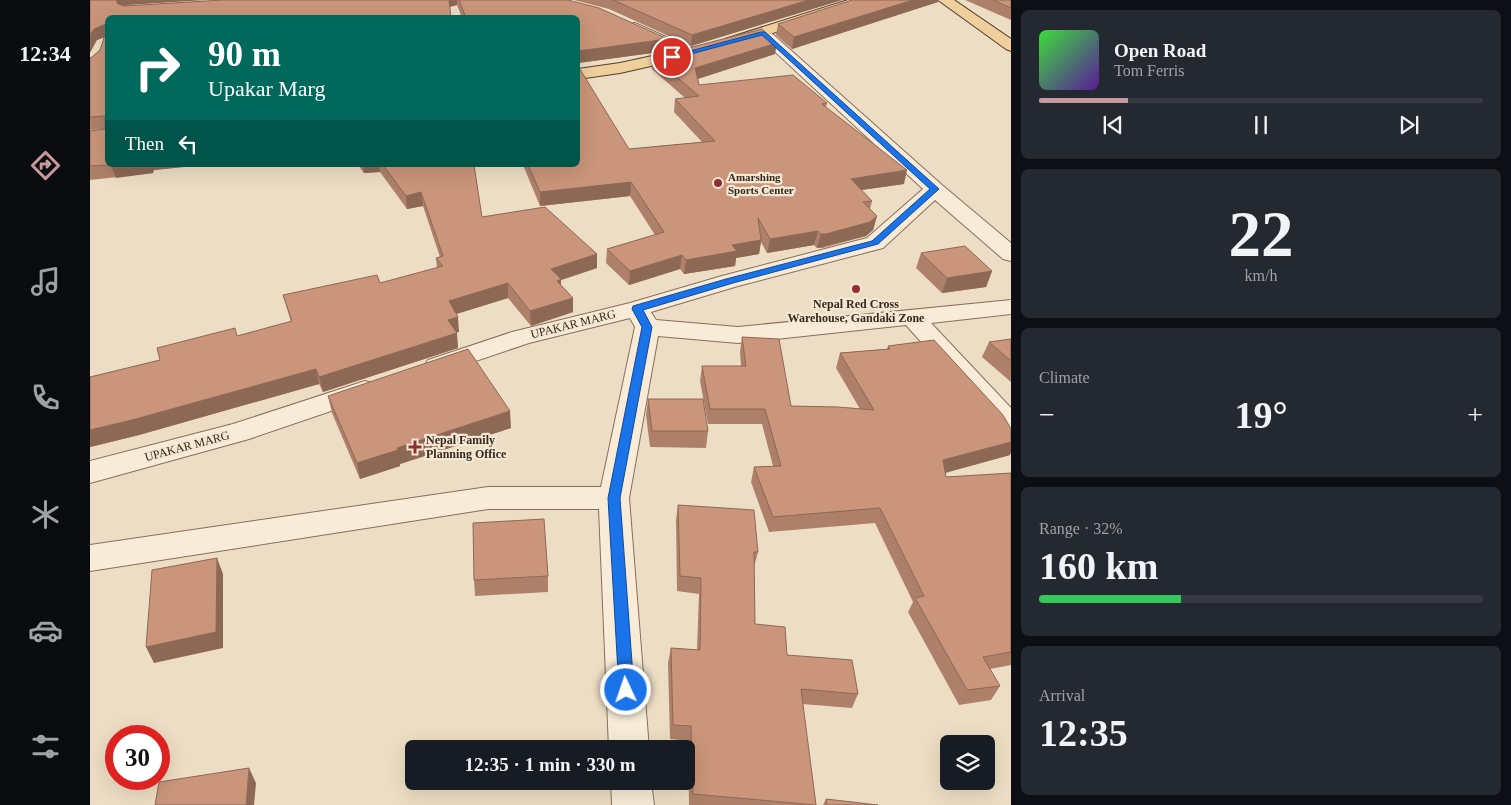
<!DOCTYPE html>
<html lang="en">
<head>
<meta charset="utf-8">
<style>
  body { margin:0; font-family:Georgia,serif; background:#242831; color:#f1f3f6; height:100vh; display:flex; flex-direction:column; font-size:19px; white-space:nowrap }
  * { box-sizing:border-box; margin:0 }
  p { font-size:16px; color:#9ea1a6 }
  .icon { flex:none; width:28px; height:28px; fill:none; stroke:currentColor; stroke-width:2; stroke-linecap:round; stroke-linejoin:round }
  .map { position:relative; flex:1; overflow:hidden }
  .sheet { display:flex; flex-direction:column; gap:10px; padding:10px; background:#0d0f14; width:500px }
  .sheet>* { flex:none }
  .hud { position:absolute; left:15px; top:15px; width:475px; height:152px; border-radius:8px; box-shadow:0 5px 20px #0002; background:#00695c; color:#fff; overflow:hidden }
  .buttons { position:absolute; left:850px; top:735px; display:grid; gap:10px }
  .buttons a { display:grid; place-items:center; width:55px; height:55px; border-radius:8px; background:#171b24; box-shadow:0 5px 20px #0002; font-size:25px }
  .speed { position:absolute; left:15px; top:725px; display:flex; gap:10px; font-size:25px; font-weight:700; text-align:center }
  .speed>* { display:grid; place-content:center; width:65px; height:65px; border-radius:50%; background:#171b24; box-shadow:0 5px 20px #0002; line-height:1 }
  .speed .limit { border:8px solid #d22; background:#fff; color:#111 }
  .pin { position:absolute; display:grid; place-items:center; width:42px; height:42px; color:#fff; margin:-21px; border:2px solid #fff; border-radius:50%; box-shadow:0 1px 5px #0007 }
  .me { position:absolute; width:55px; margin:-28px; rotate:357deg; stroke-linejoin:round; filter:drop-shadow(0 0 4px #0008) }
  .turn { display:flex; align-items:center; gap:18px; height:105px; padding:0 20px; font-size:22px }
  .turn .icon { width:65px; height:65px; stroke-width:2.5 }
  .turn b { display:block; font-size:35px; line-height:42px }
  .then { display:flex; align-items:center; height:48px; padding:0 20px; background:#0003; gap:10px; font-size:19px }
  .big { font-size:38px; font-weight:700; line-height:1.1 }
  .sheet .widget { flex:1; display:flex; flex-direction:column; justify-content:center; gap:8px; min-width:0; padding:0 18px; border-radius:8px; background:#242831 }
  .sheet .dial { align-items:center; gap:0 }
  .dial b { font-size:65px; line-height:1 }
  .song { display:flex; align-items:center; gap:15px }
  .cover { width:60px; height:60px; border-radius:8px; background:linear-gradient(135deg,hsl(120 70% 55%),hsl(270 70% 35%)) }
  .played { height:5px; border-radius:2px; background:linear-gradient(90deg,#c7999f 20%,#363941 20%) }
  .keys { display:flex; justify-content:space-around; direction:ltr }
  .heat { display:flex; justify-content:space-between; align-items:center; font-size:28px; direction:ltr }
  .charge { height:8px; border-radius:4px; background:linear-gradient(90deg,#34c759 32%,#363941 0) }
  .trip { position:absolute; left:315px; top:740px; width:290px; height:50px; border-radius:8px; background:#171b24; box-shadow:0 5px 20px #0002; font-weight:700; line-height:50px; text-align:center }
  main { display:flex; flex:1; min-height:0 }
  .tab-bar { display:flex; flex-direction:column; width:90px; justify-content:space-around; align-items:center; background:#090b0e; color:#9ea1a6 }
  .tab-bar .icon { width:35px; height:35px }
  .tab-bar .on { color:#c7999f }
  .tab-bar b { font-size:22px; color:#f1f3f6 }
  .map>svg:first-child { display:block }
</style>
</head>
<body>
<main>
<nav class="tab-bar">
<b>12:34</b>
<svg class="icon on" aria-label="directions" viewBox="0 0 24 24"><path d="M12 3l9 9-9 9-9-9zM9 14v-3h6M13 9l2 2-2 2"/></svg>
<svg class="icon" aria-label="music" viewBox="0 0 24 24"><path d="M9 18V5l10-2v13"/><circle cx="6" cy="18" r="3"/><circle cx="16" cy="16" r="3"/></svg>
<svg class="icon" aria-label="phone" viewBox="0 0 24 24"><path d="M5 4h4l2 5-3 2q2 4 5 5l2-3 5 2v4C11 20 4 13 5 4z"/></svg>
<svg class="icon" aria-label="climate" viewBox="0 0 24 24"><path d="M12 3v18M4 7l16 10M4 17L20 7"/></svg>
<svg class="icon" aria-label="car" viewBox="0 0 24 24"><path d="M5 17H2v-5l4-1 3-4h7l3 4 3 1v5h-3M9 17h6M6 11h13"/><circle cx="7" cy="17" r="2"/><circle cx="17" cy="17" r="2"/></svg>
<svg class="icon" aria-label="filters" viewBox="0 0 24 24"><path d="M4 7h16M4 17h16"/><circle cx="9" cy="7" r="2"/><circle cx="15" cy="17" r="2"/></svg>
</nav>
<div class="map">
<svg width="921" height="805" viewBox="0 0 921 805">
  <rect width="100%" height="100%" fill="#edddc4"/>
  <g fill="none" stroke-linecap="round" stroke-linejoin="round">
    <g stroke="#876f5b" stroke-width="2">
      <path id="minor" d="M545,23L605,50L607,53L605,56H593L540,30L538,27L540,24Z
        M673,29L678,30L852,185L921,243V261L913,259L845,200L793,248L648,286L561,312L566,320L648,327L921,300V314L841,323L921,408V435L911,432L816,325L648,343L568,336L539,498L559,749H519L509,509H398L0,571V545L398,487H511L545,327L540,318L439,343L347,374L338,372L334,366L338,360L422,332L540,303L632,276L777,238L833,189L668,36L666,33L668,30Z
        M275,381L285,384L289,390L285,396L159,439L0,483V461L143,424Z
        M521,781H561L564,805H522Z"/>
    </g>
    <g stroke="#553d2f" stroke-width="2">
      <path id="major" d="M758,0H779L777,3L645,45H635L632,42L635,39Z
        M848,0H864L921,39V51L916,49Z
        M599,48L605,50L607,53L605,56L530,73L488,79V69L530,63Z"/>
    </g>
    <use href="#minor" fill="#f8ebd7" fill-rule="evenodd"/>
    <use href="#major" fill="#efcf9c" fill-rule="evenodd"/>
  </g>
  <path fill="#ae8069" d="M0,0L38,5L34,6L132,0H478L578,39L577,51L488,63V18H372L367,5L360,7L18,165H113L64,170L63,173L0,180V131L15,129L0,130V58L2,57L10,50L15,37L7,40Z
    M484,0H752L601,46L519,9Z
    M762,0H848V2L702,49L686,35L688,24Z
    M875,0H921V20Z
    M685,54L608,79L609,85L737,103L736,107L814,184L771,190L782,201L780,209L787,216L783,230L776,236L733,248H727L724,245L677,253L671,242L669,254L646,258L645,266L594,274L590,269L539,285L516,263L517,249L565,235L540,196L450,206L433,165H488L539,149L612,142L584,112L585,99L595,98L562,69L563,57Z
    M268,165H384L392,217L507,254V268L471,280V285L483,298V312L441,326L418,298L366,314L369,332H366L368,348L233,392L229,384L49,435L0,447V377L70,360L147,336L201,322L193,295L290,283L347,268L346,258L350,257L333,206L317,209L290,172L274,173Z
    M831,253L902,271L896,287L852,293L826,268Z
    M652,337L701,406L770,409L746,368L750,353L797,349L798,346L920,455L855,473L856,477L921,473V665L900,669L910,686L901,700L869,705L818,612L823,602L785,523L679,532L661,482L664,467L683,466L672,424H618L610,381L612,366H651L650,352Z
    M921,339V382L892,357L899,342Z
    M238,396L421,428L310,464V466L270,479L242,413Z
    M558,399L618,431L616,448L560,447L556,415Z
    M588,505L668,552L664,567L665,624L697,655L768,694L762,708L712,704L726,805H599L598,741L580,739L578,663L581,648L607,650L609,594L587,591L586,520Z
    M458,576V592L385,596L384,580Z
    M736,799L788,805H733Z"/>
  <path fill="#8d6855" d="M26,0H116L38,5L33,6L29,10Z
    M358,0H367V5L359,7Z
    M719,0H752L601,46L602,35Z
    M823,0H848V2L702,49L704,37Z
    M16,24L18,36L7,40L0,53V35L4,29Z
    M578,39L577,51L488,63V51Z
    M687,43L685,54L604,80L605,68Z
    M21,165H113L64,170L63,173L26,178Z
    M273,165H289L290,172L274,173Z
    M817,170L814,184L757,192L761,179Z
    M541,182L540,196L450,206V192Z
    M331,192L333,206L317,209L316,196Z
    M787,216L783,230L776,236L727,248L731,234Z
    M728,231L724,245L677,253L680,239Z
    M671,240L669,254L646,258L645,266L594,274L596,260L642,245Z
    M507,254V268L471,280V294L461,269Z
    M592,255L590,269L539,285L540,271Z
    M902,271L896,287L852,293L857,278Z
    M418,283V298L360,316L359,301Z
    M483,298V312L441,326L440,311Z
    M368,317L369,332L359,334L358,320Z
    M367,333L368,348L233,392L229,377Z
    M226,369L229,384L49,435L0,447V430Z
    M420,411L421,428L310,464V466L270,479L267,463L307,448Z
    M921,442V453L920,455L847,475L853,460Z
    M127,558L133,574V648L64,663L56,647Z
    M159,768L166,783L164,805H156Z"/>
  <path fill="#ca957a" stroke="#8d6855" d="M0,0H26L28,4L35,6L132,0H359L361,18H18V165L0,166V131L15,129V116L0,117V58L2,57L10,50L15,35L16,24L4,29L0,35Z
    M369,0H478L509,8L578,39L488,51V18H376Z
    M523,0H719L602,35Z
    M762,0H823L704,37L688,24Z
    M903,0H921V8Z
    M672,29L687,43L605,68L609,85L703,75L737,103L732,104L817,170L761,179L782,201L773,202L787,216L780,222L736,234H731L728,231L680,239L668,218L671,240L642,245L647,251L596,260L592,255L540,271L517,249L574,232L541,182L450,192L438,165H488V66L539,149L625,141L585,99L609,96L563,57Z
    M293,165H384L392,217L455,207L507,254L461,269L471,279L467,281L483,298L440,311L418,283L359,301L368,317L358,320L367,333L229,377L226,369L42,420L0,430V377L70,360L67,348L145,328L147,336L202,321L193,295L287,275L290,283L353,266L346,258L353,256L331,192L316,196Z
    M875,246L902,271L857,278L831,253Z
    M652,337L689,339L701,406L748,407L784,410L750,353L800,349L798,346L844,340L913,415L921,429V442L853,460L856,477L921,473V652L893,657L910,686L877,690L825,598L834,596L790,508L683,517L664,467L691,466L675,409H620L612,366H656Z
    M921,339V361L899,342Z
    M378,349L420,411L307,448L308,450L267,463L238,396Z
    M558,399H613L618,431H562Z
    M588,505L664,510L668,552H664L665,624L695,627L697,655L762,660L768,694L711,689L726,805L603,794L601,726L583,725L581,648L610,650L611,578L590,576Z
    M454,519L458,576L384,580L383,523Z
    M127,558L126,632L56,647L62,570Z
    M159,768L156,805H65L69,782Z
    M736,799L788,805H737Z"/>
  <path fill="#1a73e8" stroke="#114b97" d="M671,32H675L849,189L788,244L643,283L553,310L562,327L530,498L544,690L542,695L536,697L531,695L529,690L518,498L552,327L542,309L543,306L636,279L782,241L840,189L672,35L582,59L578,57Z"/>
  <g fill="#942c35" stroke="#f4e8d3" stroke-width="2">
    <circle cx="628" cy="183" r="5"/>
    <circle cx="766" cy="289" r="5"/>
    <path d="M322.5 439.5h5v5h5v5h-5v5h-5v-5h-5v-5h5z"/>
  </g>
  <g text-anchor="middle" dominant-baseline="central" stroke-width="4.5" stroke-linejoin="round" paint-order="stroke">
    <g font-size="11" font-weight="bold" fill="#37281e" stroke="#f4e8d3" text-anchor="start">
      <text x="638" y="177">Amarshing<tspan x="638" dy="13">Sports Center</tspan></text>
    </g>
    <g font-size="12" font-weight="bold" fill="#37281e" stroke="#f4e8d3">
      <text x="766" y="304">Nepal Red Cross<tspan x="766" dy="14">Warehouse, Gandaki Zone</tspan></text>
      <text x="336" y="440" text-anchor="start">Nepal Family<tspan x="336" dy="14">Planning Office</tspan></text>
    </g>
    <g font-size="12" fill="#37281e" stroke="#f4e8d3">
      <text transform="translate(483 324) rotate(-14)">UPAKAR MARG</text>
      <text transform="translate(97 446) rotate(-15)">UPAKAR MARG</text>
    </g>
  </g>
</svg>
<div class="buttons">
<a><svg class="icon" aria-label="layers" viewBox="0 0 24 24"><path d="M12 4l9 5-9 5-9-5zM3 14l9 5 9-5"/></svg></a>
</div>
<div class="speed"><div class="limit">30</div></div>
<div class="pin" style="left:582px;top:57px;background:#d93025"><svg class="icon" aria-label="arrive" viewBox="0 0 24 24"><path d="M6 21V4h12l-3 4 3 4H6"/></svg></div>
<svg class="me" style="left:536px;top:690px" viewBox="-20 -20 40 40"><circle r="17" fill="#1a73e8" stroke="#fff" stroke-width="3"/><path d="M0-11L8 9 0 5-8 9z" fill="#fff"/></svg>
<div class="trip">12:35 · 1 min · 330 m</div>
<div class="hud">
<div class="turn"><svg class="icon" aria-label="right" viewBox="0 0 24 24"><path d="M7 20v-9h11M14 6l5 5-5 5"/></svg><div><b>90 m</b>Upakar Marg</div></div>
<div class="then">Then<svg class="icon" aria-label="left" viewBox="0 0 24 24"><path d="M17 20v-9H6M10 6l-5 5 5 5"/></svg></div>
</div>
</div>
<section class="sheet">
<div class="widget">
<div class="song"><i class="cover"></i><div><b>Open Road</b><p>Tom Ferris</p></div></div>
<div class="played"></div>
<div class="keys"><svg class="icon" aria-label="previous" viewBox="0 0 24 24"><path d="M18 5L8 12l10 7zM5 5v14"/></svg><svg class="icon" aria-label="pause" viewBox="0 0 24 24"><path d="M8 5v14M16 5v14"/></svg><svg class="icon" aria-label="next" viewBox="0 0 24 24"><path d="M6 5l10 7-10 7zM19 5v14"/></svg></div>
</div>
<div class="widget dial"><b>22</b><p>km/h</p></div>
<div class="widget"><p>Climate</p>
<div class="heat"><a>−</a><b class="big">19°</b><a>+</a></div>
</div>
<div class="widget"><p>Range · 32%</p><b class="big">160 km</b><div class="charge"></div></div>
<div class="widget"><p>Arrival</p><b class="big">12:35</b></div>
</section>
</main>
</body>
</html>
